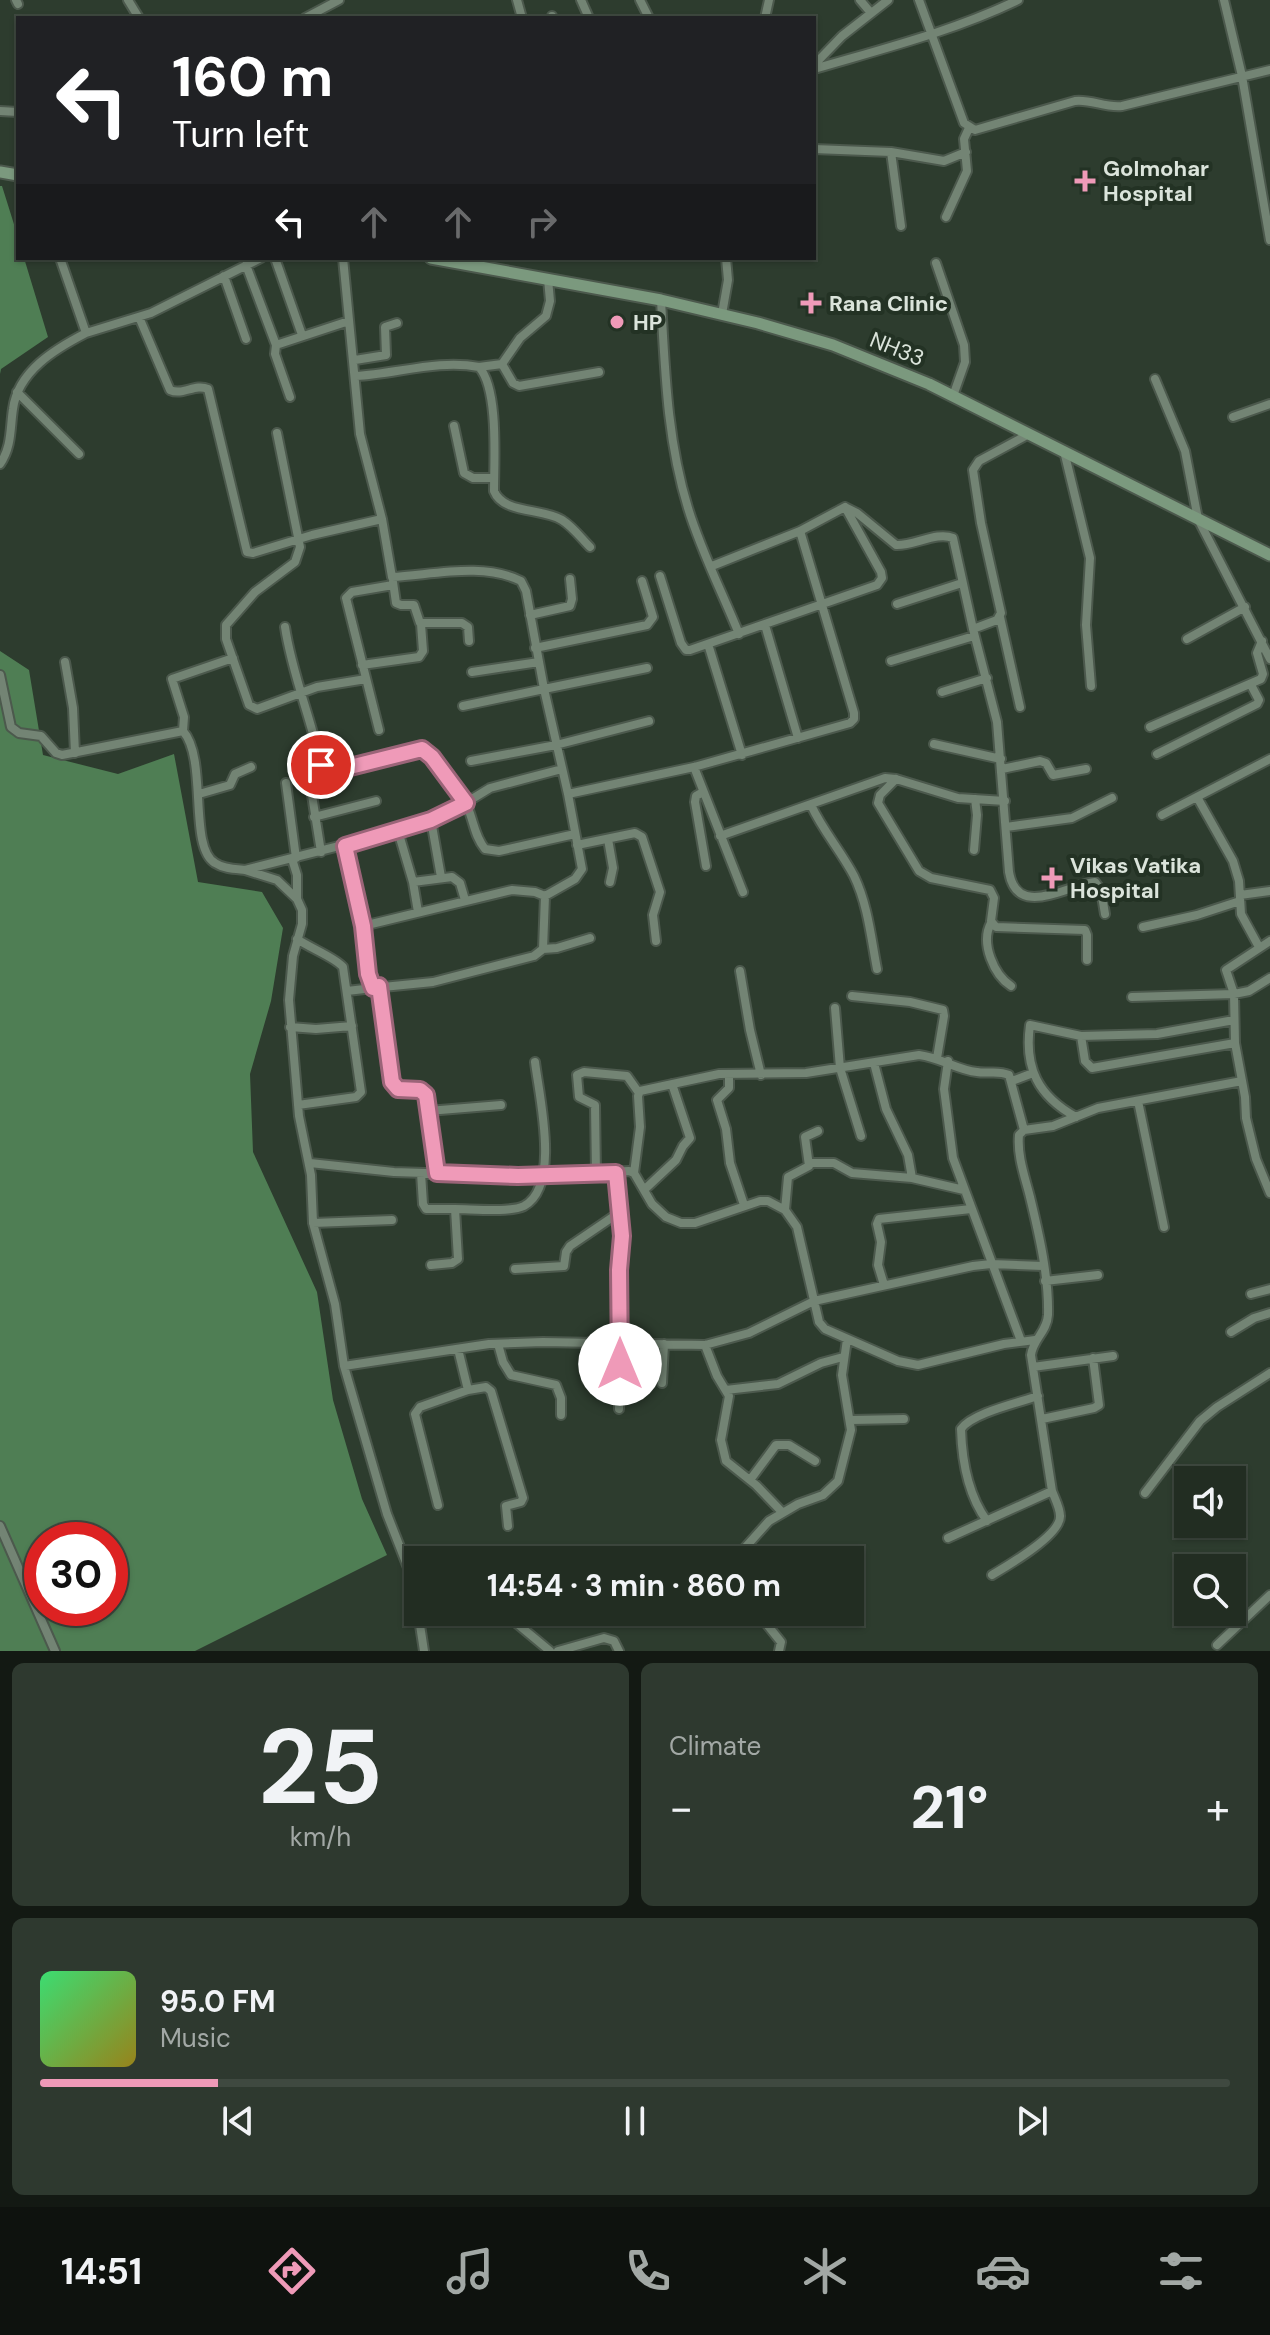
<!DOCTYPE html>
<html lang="en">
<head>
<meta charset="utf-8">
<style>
  body { margin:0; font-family:"DM Sans",sans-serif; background:#2e392f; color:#f1f3f6; height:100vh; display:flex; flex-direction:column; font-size:30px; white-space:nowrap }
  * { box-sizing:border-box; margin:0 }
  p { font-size:26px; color:#a2a8a5 }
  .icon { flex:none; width:44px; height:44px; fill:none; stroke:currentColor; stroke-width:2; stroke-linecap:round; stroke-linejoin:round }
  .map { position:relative; height:1651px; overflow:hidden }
  .sheet { display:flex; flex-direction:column; gap:12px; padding:12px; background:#131913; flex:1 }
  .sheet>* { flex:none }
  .hud { position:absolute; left:16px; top:16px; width:800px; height:244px; border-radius:0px; box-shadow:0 2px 6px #0004,0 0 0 2px #3f4940; background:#202124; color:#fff; overflow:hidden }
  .controls { position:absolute; left:1174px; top:1466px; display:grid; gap:16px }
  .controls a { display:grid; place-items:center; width:72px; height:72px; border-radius:0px; background:#222d22; box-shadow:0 2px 6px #0004,0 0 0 2px #3f4940; font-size:40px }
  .speed { position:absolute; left:24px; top:1522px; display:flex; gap:16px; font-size:40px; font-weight:700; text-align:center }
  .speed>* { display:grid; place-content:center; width:104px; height:104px; border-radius:50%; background:#222d22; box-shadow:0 2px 6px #0004,0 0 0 2px #3f4940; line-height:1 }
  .speed .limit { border:12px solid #d22; background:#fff; color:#111 }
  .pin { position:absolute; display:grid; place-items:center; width:68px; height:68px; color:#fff; margin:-34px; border:4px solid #fff; border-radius:50%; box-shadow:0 2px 8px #0007 }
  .me { position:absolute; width:88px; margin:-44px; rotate:0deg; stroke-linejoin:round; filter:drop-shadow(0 0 6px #0008) }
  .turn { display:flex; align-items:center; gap:28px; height:168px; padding:0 24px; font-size:36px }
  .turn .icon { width:104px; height:104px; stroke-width:2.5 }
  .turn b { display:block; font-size:56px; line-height:68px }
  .lanes { display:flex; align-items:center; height:76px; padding:0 24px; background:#0003; justify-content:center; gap:40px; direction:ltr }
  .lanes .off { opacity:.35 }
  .big { font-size:60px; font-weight:700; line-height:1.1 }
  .sheet .tile { flex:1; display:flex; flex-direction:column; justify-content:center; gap:12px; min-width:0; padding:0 28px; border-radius:12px; background:#2e392f }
  .sheet .dial { align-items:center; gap:0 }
  .dial b { font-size:104px; line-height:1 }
  .song { display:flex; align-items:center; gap:24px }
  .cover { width:96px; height:96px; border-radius:12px; background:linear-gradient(135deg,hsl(140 70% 55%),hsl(50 70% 35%)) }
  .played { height:8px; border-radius:4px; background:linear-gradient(90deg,#ef9ab8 15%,#3f4940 15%) }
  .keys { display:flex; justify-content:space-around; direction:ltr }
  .heat { display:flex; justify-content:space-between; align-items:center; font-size:44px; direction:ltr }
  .sheet .tiles { flex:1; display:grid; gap:12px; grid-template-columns:1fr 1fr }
  .tile:last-child { grid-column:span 2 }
  .trip { position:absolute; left:404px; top:1546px; width:460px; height:80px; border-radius:0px; background:#222d22; box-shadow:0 2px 6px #0004,0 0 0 2px #3f4940; font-weight:700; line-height:80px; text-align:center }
  .tab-bar { display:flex; height:128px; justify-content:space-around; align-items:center; background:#0e120e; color:#a2a8a5 }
  .tab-bar .icon { width:56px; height:56px }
  .tab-bar .active { color:#ef9ab8 }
  .tab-bar b { font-size:36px; color:#f1f3f6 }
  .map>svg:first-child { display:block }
</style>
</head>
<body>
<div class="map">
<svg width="1270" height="1651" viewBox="0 0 1270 1651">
  <rect width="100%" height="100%" fill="#2d3c2e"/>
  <path fill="#4f7e54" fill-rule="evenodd" d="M0,186H2L18,237V258H24L48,337L1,369L0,374Z
    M0,651L29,670L43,755L118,774L174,754L198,882L262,892L283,928L271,1001L250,1074L253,1152L317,1292L333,1400L362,1499L387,1555L195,1651H0ZM42,1540H110V1608H42Z"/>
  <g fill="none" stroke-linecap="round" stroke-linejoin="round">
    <g stroke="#4c594d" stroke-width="12">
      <path id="street" d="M16,0L18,4
        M128,0L139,18
        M517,0L522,18
        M581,0L589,18
        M640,0L649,18
        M860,0L871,13
        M919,0L964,123L975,130L1075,101C1091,99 1105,108 1122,106L1270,70
        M1224,0L1242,76L1270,240
        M552,16V18
        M305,18L339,0
        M765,18L769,0
        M814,65L842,36L888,0
        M814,69C882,49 954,31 1018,0
        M0,111L18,112
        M814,149L891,152L944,161L966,152
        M891,152L901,226
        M946,217L967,171L964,139L969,128
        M60,258L86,333L151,313L261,258
        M275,258L302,335
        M343,258L360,434L382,519L392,577C432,575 483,562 521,581L526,591L544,689L647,668
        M936,263L964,345L965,362L953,396
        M246,265L276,345
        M224,276L246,339
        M661,300C665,370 667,440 688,508C701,551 722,592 739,634
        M722,314L728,280L726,258
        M139,317L170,390C183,396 195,383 208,389L247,552L253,553L312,535L382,519
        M355,360L386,355L385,327L397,323
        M502,364L520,338L546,316L550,301L548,279
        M479,367L502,364L513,383L519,386L599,372
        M356,376C396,374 439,359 479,367C499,389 494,462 494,491C503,514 543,508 562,520C573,527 581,538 590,547
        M1155,379L1185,451L1198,519L1270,659
        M17,392L79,454
        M290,397L275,354L276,345L349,321
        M1233,417L1270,404
        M454,426L464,473L473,478H494
        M277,433L300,547L295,562L255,592L226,625V639L249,705L257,709L317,687L366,679
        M1029,434L979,461L973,470L981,523L1001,613L997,620L973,629L997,722L1009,872C1017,919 1065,886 1095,882L1101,890L1105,914
        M1064,451L1090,558L1086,625L1091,686
        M0,464C12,447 10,428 13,409C18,371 55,349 86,333
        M712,566L800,531L845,507L857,513L896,545C914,546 937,531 953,538L973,629
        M660,576L681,643L686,650H690L877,585L882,578L881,572L845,507
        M393,582L396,603L401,605H414L420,623H462L468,627L469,641
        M897,604L962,583
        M530,615L570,606L572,599L570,579
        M1000,617L1020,707
        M765,625L798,738
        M285,627C292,674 311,718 321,765L326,771L422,749C436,757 462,793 468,808C474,823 475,837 485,849L499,851L575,834
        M1187,639L1245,607
        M708,644L742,755
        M535,648L647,625L653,617L642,581
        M891,661L974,636
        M65,662L73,708L75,753
        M362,665L419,657L423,651L421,624
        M472,672L539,662
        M0,675L11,727L19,733L41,736L56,753L62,755L183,731C208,759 188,847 215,863C224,869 235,869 245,870L398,831L454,810L490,788L562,769
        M942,692L987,678
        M463,706L544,689L568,794L694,767L850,723L854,719V713L800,531
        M1150,727L1261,679L1263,674L1257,653L1262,641
        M379,730L346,598L352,592L393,585
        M183,731L184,717L172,679L233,658
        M934,744L1001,759
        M1157,754L1257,704L1259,700L1251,685
        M471,761L556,745L649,721
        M694,767L743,892
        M1002,769L1040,761L1046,763L1053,775L1086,769
        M896,779L880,795L878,803L919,871L931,878L990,890L994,898L991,921L996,927L1085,930L1087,935V960
        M286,783L296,858
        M703,792L696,796L695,802L706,866
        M199,794L230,785L235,774L251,767
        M312,795L321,852
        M1197,797L1233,861L1239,881L1241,914L1259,947
        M811,805C823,831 841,851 854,876C868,905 871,938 877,969
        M1162,815L1270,759
        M314,817L376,801
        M431,820L441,877
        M1006,827L1072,818L1112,798
        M398,831L413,882L418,912
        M720,836L885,778L896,779L958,798L1005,801
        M608,839L613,868L610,882
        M577,845L635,833L642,837L660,892L653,915L656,941
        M345,846L363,926L368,974L373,988L433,982L534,956L543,949L545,896L575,879L582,869L568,794
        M974,850L977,815L975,799
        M292,859L297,875V899
        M245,870L277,880L297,899L302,910V924L293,956L289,1000L299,1116L311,1175L313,1223L335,1304L344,1366L387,1514L414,1583L418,1611
        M413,882L452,877L460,883L465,900
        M1240,895L1270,891
        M991,923C980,943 994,975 1011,986
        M363,926L512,890L535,892L545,896
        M1143,927L1197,915L1240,901
        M297,939C310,948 336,958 343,967L361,1092L356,1097L298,1105
        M1270,941L1226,970L1234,994L1235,1043L1245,1097L1246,1118L1256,1159L1270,1193
        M543,949L557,948L590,938
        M740,971L750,1030L761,1075
        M379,986L392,1082L398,1089L420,1090L426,1095L437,1173
        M347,991L373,988
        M852,996L910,1002L943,1010L944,1016L937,1058
        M1132,997L1234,994L1249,991L1270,978
        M835,1008L840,1068L861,1136
        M290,1027L316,1029L352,1026
        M1081,1036L1157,1034L1234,1020
        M948,1061L944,1089L953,1158L1021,1341
        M874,1063L886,1109L908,1155L912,1178
        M729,1074V1088L717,1100L726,1129L730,1163L744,1205
        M1012,1081L1033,1073
        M1138,1101L1164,1227
        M428,1111L501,1105
        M1076,1117C1038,1096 1024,1068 1030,1025L1081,1036L1085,1061L1092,1068L1235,1043
        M310,1163L394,1172L518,1176L629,1171L634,1173L652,1204L666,1217L681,1223H695L760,1201H768L785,1210L797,1227L819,1322L825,1329L898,1361L918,1365L1004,1344L1035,1340
        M810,1163H834L852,1173L912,1178L964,1190
        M421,1173L423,1204L426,1209H455L458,1259L452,1263L431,1265
        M616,1173L622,1236L619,1270L621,1342L619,1409
        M634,1173L640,1127L638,1096L640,1091L719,1074L806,1073L919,1055C942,1058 957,1070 977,1072C988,1074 998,1070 1009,1075L1024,1130
        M596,1174L595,1105L579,1097L577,1075L584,1072L627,1076L639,1093
        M644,1190L676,1160L683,1146L690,1138L672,1084
        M455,1209C472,1209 509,1213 524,1206C561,1186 539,1096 535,1062
        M785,1210L788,1177L809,1166L805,1137L818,1131
        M313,1223L392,1220
        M515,1269L564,1266L566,1252L570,1246L620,1212
        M1045,1281L1098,1275
        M884,1285L878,1265L881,1242L877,1224L879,1219L971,1209
        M1251,1294L1270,1289
        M1231,1332L1254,1318L1270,1313
        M498,1344L503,1362L511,1375L556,1385L561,1398V1415
        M705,1345L717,1376L729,1396L721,1440L726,1461L756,1485L782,1512
        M458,1349L468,1390L486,1387L491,1391L523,1498L521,1502L506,1506L508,1526
        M344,1366L489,1344L543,1342L705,1345L749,1333L814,1301L973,1266L991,1264L1043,1266
        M1033,1367L1113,1356
        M587,1380L590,1342
        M662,1383L664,1344
        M726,1390L778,1384L821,1363L843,1357
        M1042,1419L1094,1408L1099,1405L1093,1358
        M851,1420L904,1419
        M750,1480L776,1445H789L815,1461
        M1145,1493L1200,1421L1217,1407L1270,1373
        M438,1505L415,1414L420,1407L468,1390
        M987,1521C968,1495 962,1461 961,1429C972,1413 1018,1403 1038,1396
        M0,1526L55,1651
        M948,1538L1052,1491L1031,1355C1033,1339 1047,1332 1048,1315C1049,1277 1039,1234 1030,1197C1025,1177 1017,1156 1019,1135L1024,1130L1053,1126L1098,1108L1242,1081
        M734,1560L769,1521L798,1504L823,1495L838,1481L851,1430L842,1375L847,1339
        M992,1575C1007,1566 1061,1535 1060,1516C1060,1508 1055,1499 1052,1491
        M418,1612L424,1651
        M503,1612L550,1651
        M757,1612L781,1642L779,1651
        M1217,1645L1270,1595
        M558,1651L604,1638L614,1641L619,1651"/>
    </g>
    <g stroke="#4c594d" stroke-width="15">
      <path id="secondary" d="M0,172L18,175
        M431,258L661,300L758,323L833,345L929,384L1270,555"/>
    </g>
    <use href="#street" stroke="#738474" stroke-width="8"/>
    <use href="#secondary" stroke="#7b997e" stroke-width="11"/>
  </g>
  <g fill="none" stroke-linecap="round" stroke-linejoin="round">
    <g stroke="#9b6478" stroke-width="20">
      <path id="route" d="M321,765L326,771H334L422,749L432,757L466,803L431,820L345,846L363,926L368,974L373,988L379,986L392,1082L398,1089L420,1090L426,1095L437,1173L518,1176L616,1173L622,1236L619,1270L620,1364"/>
    </g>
    <use href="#route" stroke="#ef9ab8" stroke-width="14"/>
  </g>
  <g fill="#ef9ab8" stroke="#233224" stroke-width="3">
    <path d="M1081 169h8v8h8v8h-8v8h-8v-8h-8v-8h8z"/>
    <path d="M807 291h8v8h8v8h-8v8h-8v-8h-8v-8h8z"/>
    <circle cx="617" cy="322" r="8"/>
    <path d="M1048 866h8v8h8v8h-8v8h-8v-8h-8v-8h8z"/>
  </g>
  <g text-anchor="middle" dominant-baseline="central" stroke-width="8" stroke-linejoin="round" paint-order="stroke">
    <g font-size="22" font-weight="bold" fill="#dbe4db" stroke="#233224" text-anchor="start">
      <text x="1103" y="168">Golmohar<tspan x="1103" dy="25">Hospital</tspan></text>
      <text x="829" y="303">Rana Clinic</text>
      <text x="633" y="322">HP</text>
      <text x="1070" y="865">Vikas Vatika<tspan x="1070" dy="25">Hospital</tspan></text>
    </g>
    <g font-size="22" fill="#dbe4db" stroke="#233224">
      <text transform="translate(897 349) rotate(22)">NH33</text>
    </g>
  </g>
</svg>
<div class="controls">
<a><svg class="icon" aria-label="sound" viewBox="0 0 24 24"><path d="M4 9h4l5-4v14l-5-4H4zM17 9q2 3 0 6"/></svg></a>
<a><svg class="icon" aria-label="search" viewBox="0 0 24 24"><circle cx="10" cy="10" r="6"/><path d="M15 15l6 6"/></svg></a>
</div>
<div class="speed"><div class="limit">30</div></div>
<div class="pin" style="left:321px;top:765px;background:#d93025"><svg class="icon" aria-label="arrive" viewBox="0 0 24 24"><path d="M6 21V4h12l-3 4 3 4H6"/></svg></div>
<svg class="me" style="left:620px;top:1364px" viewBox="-20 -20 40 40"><circle r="19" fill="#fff"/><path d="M0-13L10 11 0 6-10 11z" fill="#ef9ab8"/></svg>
<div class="trip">14:54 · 3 min · 860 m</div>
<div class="hud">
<div class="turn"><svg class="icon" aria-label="left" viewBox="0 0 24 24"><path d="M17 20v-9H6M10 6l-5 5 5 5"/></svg><div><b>160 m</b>Turn left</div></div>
<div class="lanes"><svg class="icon" aria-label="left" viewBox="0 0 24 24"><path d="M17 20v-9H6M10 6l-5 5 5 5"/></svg><svg class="icon off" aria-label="ahead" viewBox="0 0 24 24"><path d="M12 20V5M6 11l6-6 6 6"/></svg><svg class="icon off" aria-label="ahead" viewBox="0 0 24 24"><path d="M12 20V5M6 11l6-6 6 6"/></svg><svg class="icon off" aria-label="right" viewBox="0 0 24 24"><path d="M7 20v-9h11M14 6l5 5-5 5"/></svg></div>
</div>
</div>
<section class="sheet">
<div class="tiles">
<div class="tile dial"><b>25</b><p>km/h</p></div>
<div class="tile"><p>Climate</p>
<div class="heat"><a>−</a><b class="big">21°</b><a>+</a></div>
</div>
<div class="tile">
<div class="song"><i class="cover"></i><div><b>95.0 FM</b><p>Music</p></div></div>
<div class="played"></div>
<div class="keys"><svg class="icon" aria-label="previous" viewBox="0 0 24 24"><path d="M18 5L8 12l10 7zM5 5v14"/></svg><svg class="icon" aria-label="pause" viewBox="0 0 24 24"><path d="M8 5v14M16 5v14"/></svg><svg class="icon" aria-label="next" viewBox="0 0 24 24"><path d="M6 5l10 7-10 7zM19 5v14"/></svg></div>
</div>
</div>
</section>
<nav class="tab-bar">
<b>14:51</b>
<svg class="icon active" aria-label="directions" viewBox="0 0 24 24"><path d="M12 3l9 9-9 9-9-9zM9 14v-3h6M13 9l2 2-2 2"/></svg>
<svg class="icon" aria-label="music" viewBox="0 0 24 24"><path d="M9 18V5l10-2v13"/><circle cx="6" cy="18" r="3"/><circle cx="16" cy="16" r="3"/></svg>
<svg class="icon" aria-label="phone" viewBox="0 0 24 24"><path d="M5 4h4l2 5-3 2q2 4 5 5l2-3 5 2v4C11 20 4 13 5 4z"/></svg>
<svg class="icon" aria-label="climate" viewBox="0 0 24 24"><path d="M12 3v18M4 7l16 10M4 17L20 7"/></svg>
<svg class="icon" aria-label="car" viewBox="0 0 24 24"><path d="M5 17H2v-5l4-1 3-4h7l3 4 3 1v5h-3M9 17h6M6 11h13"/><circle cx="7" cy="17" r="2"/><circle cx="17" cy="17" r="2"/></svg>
<svg class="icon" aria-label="filters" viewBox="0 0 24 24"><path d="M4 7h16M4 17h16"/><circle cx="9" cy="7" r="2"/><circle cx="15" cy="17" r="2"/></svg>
</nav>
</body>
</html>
